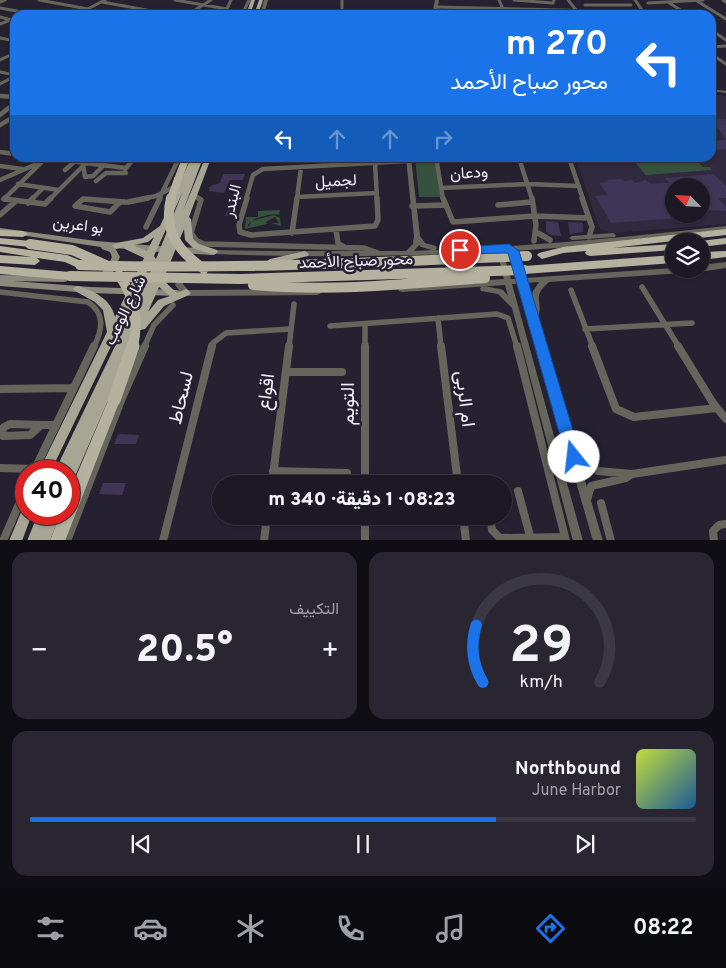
<!DOCTYPE html>
<html lang="ar">
<head>
<meta charset="utf-8">
<style>
  body { margin:0; font-family:Overpass,Vazirmatn,sans-serif; background:#292632; color:#f1f3f6; direction:rtl; height:100vh; display:flex; flex-direction:column; font-size:19px; white-space:nowrap }
  * { box-sizing:border-box; margin:0 }
  p { font-size:16px; color:#a0a0a7 }
  .icon { flex:none; width:28px; height:28px; fill:none; stroke:currentColor; stroke-width:2; stroke-linecap:round; stroke-linejoin:round }
  .map { position:relative; height:540px; overflow:hidden; direction:ltr }
  .sheet { display:flex; flex-direction:column; gap:12px; padding:12px; background:#0f0e14; flex:1 }
  .sheet>* { flex:none }
  .hud { position:absolute; left:10px; top:10px; width:706px; height:152px; border-radius:15px; box-shadow:0 1px 4px #0004,0 0 0 1px #3a3842; direction:rtl; background:#1a73e8; color:#fff; overflow:hidden }
  .needle { width:32px; rotate:294deg }
  .tools { position:absolute; left:665px; top:178px; display:grid; gap:10px }
  .tools a { display:grid; place-items:center; width:45px; height:45px; border-radius:50%; background:#1c1925; box-shadow:0 1px 4px #0004,0 0 0 1px #3a3842; font-size:25px }
  .speed { position:absolute; left:15px; top:460px; display:flex; gap:10px; font-size:25px; font-weight:700; text-align:center }
  .speed>* { display:grid; place-content:center; width:65px; height:65px; border-radius:50%; background:#1c1925; box-shadow:0 1px 4px #0004,0 0 0 1px #3a3842; line-height:1 }
  .speed .limit { border:8px solid #d22; background:#fff; color:#111 }
  .pin { position:absolute; display:grid; place-items:center; width:42px; height:42px; color:#fff; margin:-21px; border:2px solid #fff; border-radius:50%; box-shadow:0 1px 5px #0007 }
  .me { position:absolute; width:55px; margin:-28px; rotate:344deg; stroke-linejoin:round; filter:drop-shadow(0 0 4px #0008) }
  .turn { display:flex; align-items:center; gap:18px; height:105px; padding:0 25px; font-size:22px }
  .turn .icon { width:65px; height:65px; stroke-width:2.5 }
  .turn b { display:block; font-size:35px; line-height:42px }
  .lanes { display:flex; align-items:center; height:48px; padding:0 25px; background:#0003; justify-content:center; gap:25px; direction:ltr }
  .lanes .off { opacity:.35 }
  .big { font-size:38px; font-weight:800; line-height:1.1 }
  .sheet .tile { flex:1; display:flex; flex-direction:column; justify-content:center; gap:8px; min-width:0; padding:0 18px; border-radius:15px; background:#292632 }
  .sheet .dial { align-items:center; gap:0 }
  .dial svg { height:130px; overflow:visible; fill:none; stroke:#3a3842; stroke-width:7; stroke-linecap:round; text-anchor:middle }
  .dial text { fill:#f1f3f6; stroke:none }
  .song { display:flex; align-items:center; gap:15px }
  .cover { width:60px; height:60px; border-radius:8px; background:linear-gradient(135deg,hsl(70 70% 55%),hsl(210 70% 35%)) }
  .played { height:5px; border-radius:2px; background:linear-gradient(90deg,#1a73e8 70%,#3a3842 70%) }
  .keys { display:flex; justify-content:space-around; direction:ltr }
  .heat { display:flex; justify-content:space-between; align-items:center; font-size:28px; direction:ltr }
  .sheet .tiles { flex:1; display:grid; gap:12px; grid-template-columns:1fr 1fr }
  .tile:last-child { grid-column:span 2 }
  .trip { position:absolute; left:212px; top:475px; width:300px; height:50px; border-radius:25px; background:#1c1925; box-shadow:0 1px 4px #0004,0 0 0 1px #3a3842; font-weight:800; line-height:50px; text-align:center; direction:rtl }
  .tabs { display:flex; height:80px; justify-content:space-around; align-items:center; background:#0b0a0f; color:#a0a0a7 }
  .tabs .icon { width:35px; height:35px }
  .tabs .active { color:#1a73e8 }
  .tabs b { font-size:22px; color:#f1f3f6 }
  .map>svg:first-child { display:block }
</style>
</head>
<body>
<div class="map">
<svg width="726" height="541" viewBox="0 0 726 541">
  <rect width="100%" height="100%" fill="#262131"/>
  <path fill="#30293f" fill-rule="evenodd" d="M711,94L726,96V224L613,233L600,229L575,158H711ZM674,186H701V214H674Z"/>
  <path fill="#36513d" d="M447,9L533,11L536,15H443Z
    M415,158H435L442,197H419Z
    M631,158H694L703,167H709L712,170L646,175Z
    M280,210L279,215C272,213 251,218 248,225L249,227L251,221L274,215L280,218L281,226L271,223H279L275,217L266,222L267,224L245,229L246,217H258V211Z"/>
  <path fill="#3f3556" d="M711,118L724,119L726,121V149L711,150V141L726,140Z
    M223,174H245L243,180H230L224,193L209,191L210,186L220,183Z
    M714,174L726,186V198H718L726,207V211L701,210V186H674V207H668L678,218L611,223L595,196L608,195L599,183L608,182L607,180L621,179L624,181L633,180L635,183L646,180L651,184L669,183L665,178Z
    M233,192H238L231,216H225Z
    M546,221L558,222L561,236L551,235L546,232Z
    M568,222L583,223V232L570,234Z
    M118,434L139,435L136,444H114Z
    M103,483H126L122,495L99,494Z"/>
  <g fill="none" stroke-linecap="round" stroke-linejoin="round">
    <path stroke="#66655c" stroke-width="3" d="M39,0L88,9
      M175,0L227,9
      M342,0V15
      M499,0L503,9
      M514,0L553,3L554,0
      M568,0L576,10
      M635,0L644,13
      M723,0L726,2
      M697,1L726,19
      M0,2L5,0
      M102,2L174,15
      M668,2L688,15
      M648,3L703,0
      M585,5H631
      M436,7L644,12
      M0,8L39,15
      M81,12L96,15
      M262,12L348,15
      M652,13L655,15
      M76,15L105,0
      M187,15L211,0
      M224,15L231,0
      M242,15L249,0
      M0,17L15,21
      M0,24L10,20
      M711,30L726,40
      M0,38L15,41
      M711,47L726,46
      M711,54L726,64
      M0,60L15,53
      M0,72L15,75
      M0,84L15,76"/>
    <path stroke="#66655c" stroke-width="4.5" d="M0,96L15,97
      M0,115L15,103
      M0,125L15,116
      M0,152L15,154
      M45,158L126,168
      M82,158L85,177L93,176L104,165
      M442,158L437,163L443,199
      M519,158L532,199
      M569,158L583,199
      M375,163L377,199
      M0,166L22,169
      M125,169L135,158
      M65,170L73,163
      M0,180L39,163
      M96,181L106,173H126
      M18,184L59,190
      M441,188L528,184L579,186
      M194,195L200,199
      M297,197L376,193
      M4,199L46,158
      M32,199L43,188
      M50,199L83,166
      M142,199L156,196L172,188
      M159,199L179,158
      M246,199L253,175L263,169L408,161
      M297,199L301,167"/>
    <path stroke="#66655c" stroke-width="5.5" d="M5,198L4,199L45,204L51,198
      M198,198L201,200L191,233L197,241L204,244L364,248L378,253
      M247,198L239,225L240,232L251,235L375,226L378,220L377,198
      M443,198L453,222L535,216L589,218
      M532,198L536,225L534,241
      M582,198L592,227L589,237
      M120,202L110,212L75,206L83,199L125,202
      M128,202L148,198
      M28,203L33,198
      M498,205L532,202
      M412,206L446,205
      M0,215L16,201
      M146,227L160,198
      M336,230L338,243L344,247
      M292,233L297,198
      M538,233L550,240
      M642,287L679,347
      M571,290L593,347
      M0,292L88,302C106,314 102,330 94,347
      M438,318L441,347
      M365,324V347
      M330,326L497,314L508,318L517,347
      M585,329L692,323
      M144,347L154,325L173,305
      M212,347L213,343L226,333L290,329
      M289,347L294,304"/>
    <path stroke="#66655c" stroke-width="8" d="M365,346V484
      M441,346L458,484
      M517,346L566,541
      M592,346L616,409L634,417L717,408
      M678,346L713,403L726,419
      M286,372H342
      M0,389L73,388
      M10,424L41,425L30,435L3,436L1,433L4,427Z
      M41,425H55
      M574,457L598,471L632,474L726,460
      M0,468L35,469
      M34,471L94,346
      M273,471L347,473
      M272,484L289,346
      M518,491L530,536
      M587,500L591,486L626,478L632,474
      M601,503L611,541
      M365,516V541
      M463,516L466,541
      M490,516L492,530L500,538L565,537
      M3,541L26,488
      M67,541L122,398L145,346
      M163,541L212,346
      M264,541L267,516
      M714,541L713,531L719,525L726,524"/>
    <path fill="#66655c" fill-rule="evenodd" d="M264,0H268L264,15H260Z
      M435,0H439L436,15H432Z
      M711,89L726,91V93L711,91Z
      M406,158H411L420,236L425,243L436,246L437,248L436,250C533,246 630,237 726,226V230C640,241 555,250 469,253C384,257 299,257 214,254L211,252L214,250L278,251H406L413,244L414,236ZM419,245L421,247L432,250L414,251Z
      M613,233L616,235L615,237L572,240L569,238L572,236Z
      M501,252H503L506,254L505,259L511,279H518L511,254L514,252L517,254L525,278L674,268L701,269V265L726,262V268L698,272L549,282C532,297 542,298 539,315L536,316L603,541H593L519,284H512L583,541H573L512,308L498,294L481,291L480,289L481,287L484,286L500,289L503,290L508,296L505,285L402,292L399,291L398,289L399,287L402,286L504,279L499,259ZM539,282L533,291L531,300L526,283Z
      M181,273L183,274L184,276L183,284L188,290L317,289L320,290L321,292L320,294L317,295L186,296L183,295L175,285L179,274Z"/>
    <path fill="#8b897b" fill-rule="evenodd" d="M0,228L96,241L170,247L174,250L170,253L115,248L120,257L114,270L113,272L100,280L97,279L96,277L107,268L112,257L110,252L102,249L101,247L0,232Z
      M181,247L212,249L216,252L212,255L181,253L177,250Z
      M0,275L64,276L67,277L68,279L67,281L64,282L13,281L91,287L177,290L180,291L181,293L180,295L177,296L91,293L0,286Z"/>
    <path fill="#a7a593" fill-rule="evenodd" d="M251,0H255L250,15H246Z
      M259,0H263L258,15H254Z
      M191,158H203L183,211L205,158H211L189,217L191,219L193,239L199,244L217,250L218,252L214,255L193,248L185,240L184,229L163,280L177,293L186,289L189,291L191,293L189,295L164,306L145,329L136,331L132,329L130,335L133,336L135,339L73,481L69,483V471H55L151,271L150,265L51,471H39L107,332L103,310L95,302L75,291L73,289L75,287L78,286C94,291 111,299 115,317L144,258L125,249L124,247L116,249L112,246L116,243L143,238L160,226ZM183,191L156,259L154,256ZM154,237L147,251L133,245L148,242ZM159,287L170,296L158,300L148,312Z
      M305,251L309,254L308,256L270,265L266,262L270,259Z
      M26,508V514H32L22,541H9L22,510Z
      M38,514H60L50,541H27Z"/>
    <path fill="#b4b29e" fill-rule="evenodd" d="M182,158H190L182,179L178,182L174,179Z
      M726,229V235L612,248L674,244V250L590,256L587,255L585,253L586,251L563,253L542,259L537,255L539,253L563,247Z
      M0,230L23,231L28,234L23,237L0,236Z
      M0,238L30,241L35,244L30,247L0,244Z
      M726,238V244L701,247V241H699Z
      M0,246L67,255L84,262L85,265L80,269L65,262L37,258L40,261L35,265L0,263V255L32,257L0,252Z
      M726,251V257L701,260V252Z
      M674,255V263L524,274L519,270L524,266Z
      M0,266L70,272L74,273L75,276L74,279L70,280L0,274Z
      M114,394L118,396L120,400L65,541H50L60,514H69V493L110,396Z"/>
    <path stroke="#b4b29e" stroke-width="8" d="M171,199L178,179"/>
    <path stroke="#b4b29e" stroke-width="10" d="M171,198C163,231 178,251 204,269
      M30,244L72,250L106,265
      M80,265C229,270 378,262 527,256
      M119,275C135,298 139,319 133,347
      M70,276L240,279L524,270
      M253,285C330,292 408,284 485,278"/>
    <path stroke="#b4b29e" stroke-width="13" d="M114,400L133,346"/>
  </g>
  <path fill="#1a73e8" stroke="#114b97" d="M509,244L519,251L581,457L579,463L574,465L568,463L566,457L508,253L460,254L455,250L460,247Z"/>
  <g text-anchor="middle" dominant-baseline="central" stroke-width="5" stroke-linejoin="round" paint-order="stroke">
    <g font-size="16" fill="#f2effa" stroke="#262131">
      <text transform="translate(469 174) rotate(-3)">ودعان</text>
      <text transform="translate(336 182) rotate(-3)">لجميل</text>
      <text transform="translate(233 201) rotate(-76)">البندر</text>
      <text transform="translate(78 226) rotate(7)">بو اعرين</text>
      <text transform="translate(356 262) rotate(-2)">محور صباح الأحمد</text>
      <text transform="translate(126 311) rotate(-64)">شارع الوعب</text>
    </g>
    <g font-size="19" fill="#f2effa" stroke="#262131">
      <text transform="translate(267 392) rotate(-83)">اقواع</text>
      <text transform="translate(182 398) rotate(-76)">لسحاط</text>
      <text transform="translate(464 399) rotate(83)">ام الربى</text>
      <text transform="translate(349 404) rotate(-90)">التويم</text>
    </g>
  </g>
</svg>
<div class="tools">
<a><svg class="needle" viewBox="-14 -14 28 28"><path d="M0-13l5 13h-10z" fill="#e53935"/><path d="M0 13l5-13h-10z" fill="#a0a0a7"/></svg></a>
<a><svg class="icon" aria-label="layers" viewBox="0 0 24 24"><path d="M12 4l9 5-9 5-9-5zM3 14l9 5 9-5"/></svg></a>
</div>
<div class="speed"><div class="limit">40</div></div>
<div class="pin" style="left:460px;top:250px;background:#d93025"><svg class="icon" aria-label="arrive" viewBox="0 0 24 24"><path d="M6 21V4h12l-3 4 3 4H6"/></svg></div>
<svg class="me" style="left:574px;top:457px" viewBox="-20 -20 40 40"><circle r="19" fill="#fff"/><path d="M0-13L10 11 0 6-10 11z" fill="#1a73e8"/></svg>
<div class="trip">08:23 · 1 دقيقة · 340 m</div>
<div class="hud">
<div class="turn"><svg class="icon" aria-label="left" viewBox="0 0 24 24"><path d="M17 20v-9H6M10 6l-5 5 5 5"/></svg><div><b>270 m</b>محور صباح الأحمد</div></div>
<div class="lanes"><svg class="icon" aria-label="left" viewBox="0 0 24 24"><path d="M17 20v-9H6M10 6l-5 5 5 5"/></svg><svg class="icon off" aria-label="ahead" viewBox="0 0 24 24"><path d="M12 20V5M6 11l6-6 6 6"/></svg><svg class="icon off" aria-label="ahead" viewBox="0 0 24 24"><path d="M12 20V5M6 11l6-6 6 6"/></svg><svg class="icon off" aria-label="right" viewBox="0 0 24 24"><path d="M7 20v-9h11M14 6l5 5-5 5"/></svg></div>
</div>
</div>
<section class="sheet">
<div class="tiles">
<div class="tile dial"><svg viewBox="0 0 100 80">
<path d="M14 69A42 42 0 1 1 86 69"/>
<path d="M14 69A42 42 0 0 1 10 34" stroke="#1a73e8"/>
<text x="50" y="56" font-size="32" font-weight="700">29</text>
<text x="50" y="72" font-size="11">km/h</text>
</svg></div>
<div class="tile"><p>التكييف</p>
<div class="heat"><a>−</a><b class="big">20.5°</b><a>+</a></div>
</div>
<div class="tile">
<div class="song"><i class="cover"></i><div><b>Northbound</b><p>June Harbor</p></div></div>
<div class="played"></div>
<div class="keys"><svg class="icon" aria-label="previous" viewBox="0 0 24 24"><path d="M18 5L8 12l10 7zM5 5v14"/></svg><svg class="icon" aria-label="pause" viewBox="0 0 24 24"><path d="M8 5v14M16 5v14"/></svg><svg class="icon" aria-label="next" viewBox="0 0 24 24"><path d="M6 5l10 7-10 7zM19 5v14"/></svg></div>
</div>
</div>
</section>
<nav class="tabs">
<b>08:22</b>
<svg class="icon active" aria-label="directions" viewBox="0 0 24 24"><path d="M12 3l9 9-9 9-9-9zM9 14v-3h6M13 9l2 2-2 2"/></svg>
<svg class="icon" aria-label="music" viewBox="0 0 24 24"><path d="M9 18V5l10-2v13"/><circle cx="6" cy="18" r="3"/><circle cx="16" cy="16" r="3"/></svg>
<svg class="icon" aria-label="phone" viewBox="0 0 24 24"><path d="M5 4h4l2 5-3 2q2 4 5 5l2-3 5 2v4C11 20 4 13 5 4z"/></svg>
<svg class="icon" aria-label="climate" viewBox="0 0 24 24"><path d="M12 3v18M4 7l16 10M4 17L20 7"/></svg>
<svg class="icon" aria-label="car" viewBox="0 0 24 24"><path d="M5 17H2v-5l4-1 3-4h7l3 4 3 1v5h-3M9 17h6M6 11h13"/><circle cx="7" cy="17" r="2"/><circle cx="17" cy="17" r="2"/></svg>
<svg class="icon" aria-label="filters" viewBox="0 0 24 24"><path d="M4 7h16M4 17h16"/><circle cx="9" cy="7" r="2"/><circle cx="15" cy="17" r="2"/></svg>
</nav>
</body>
</html>
